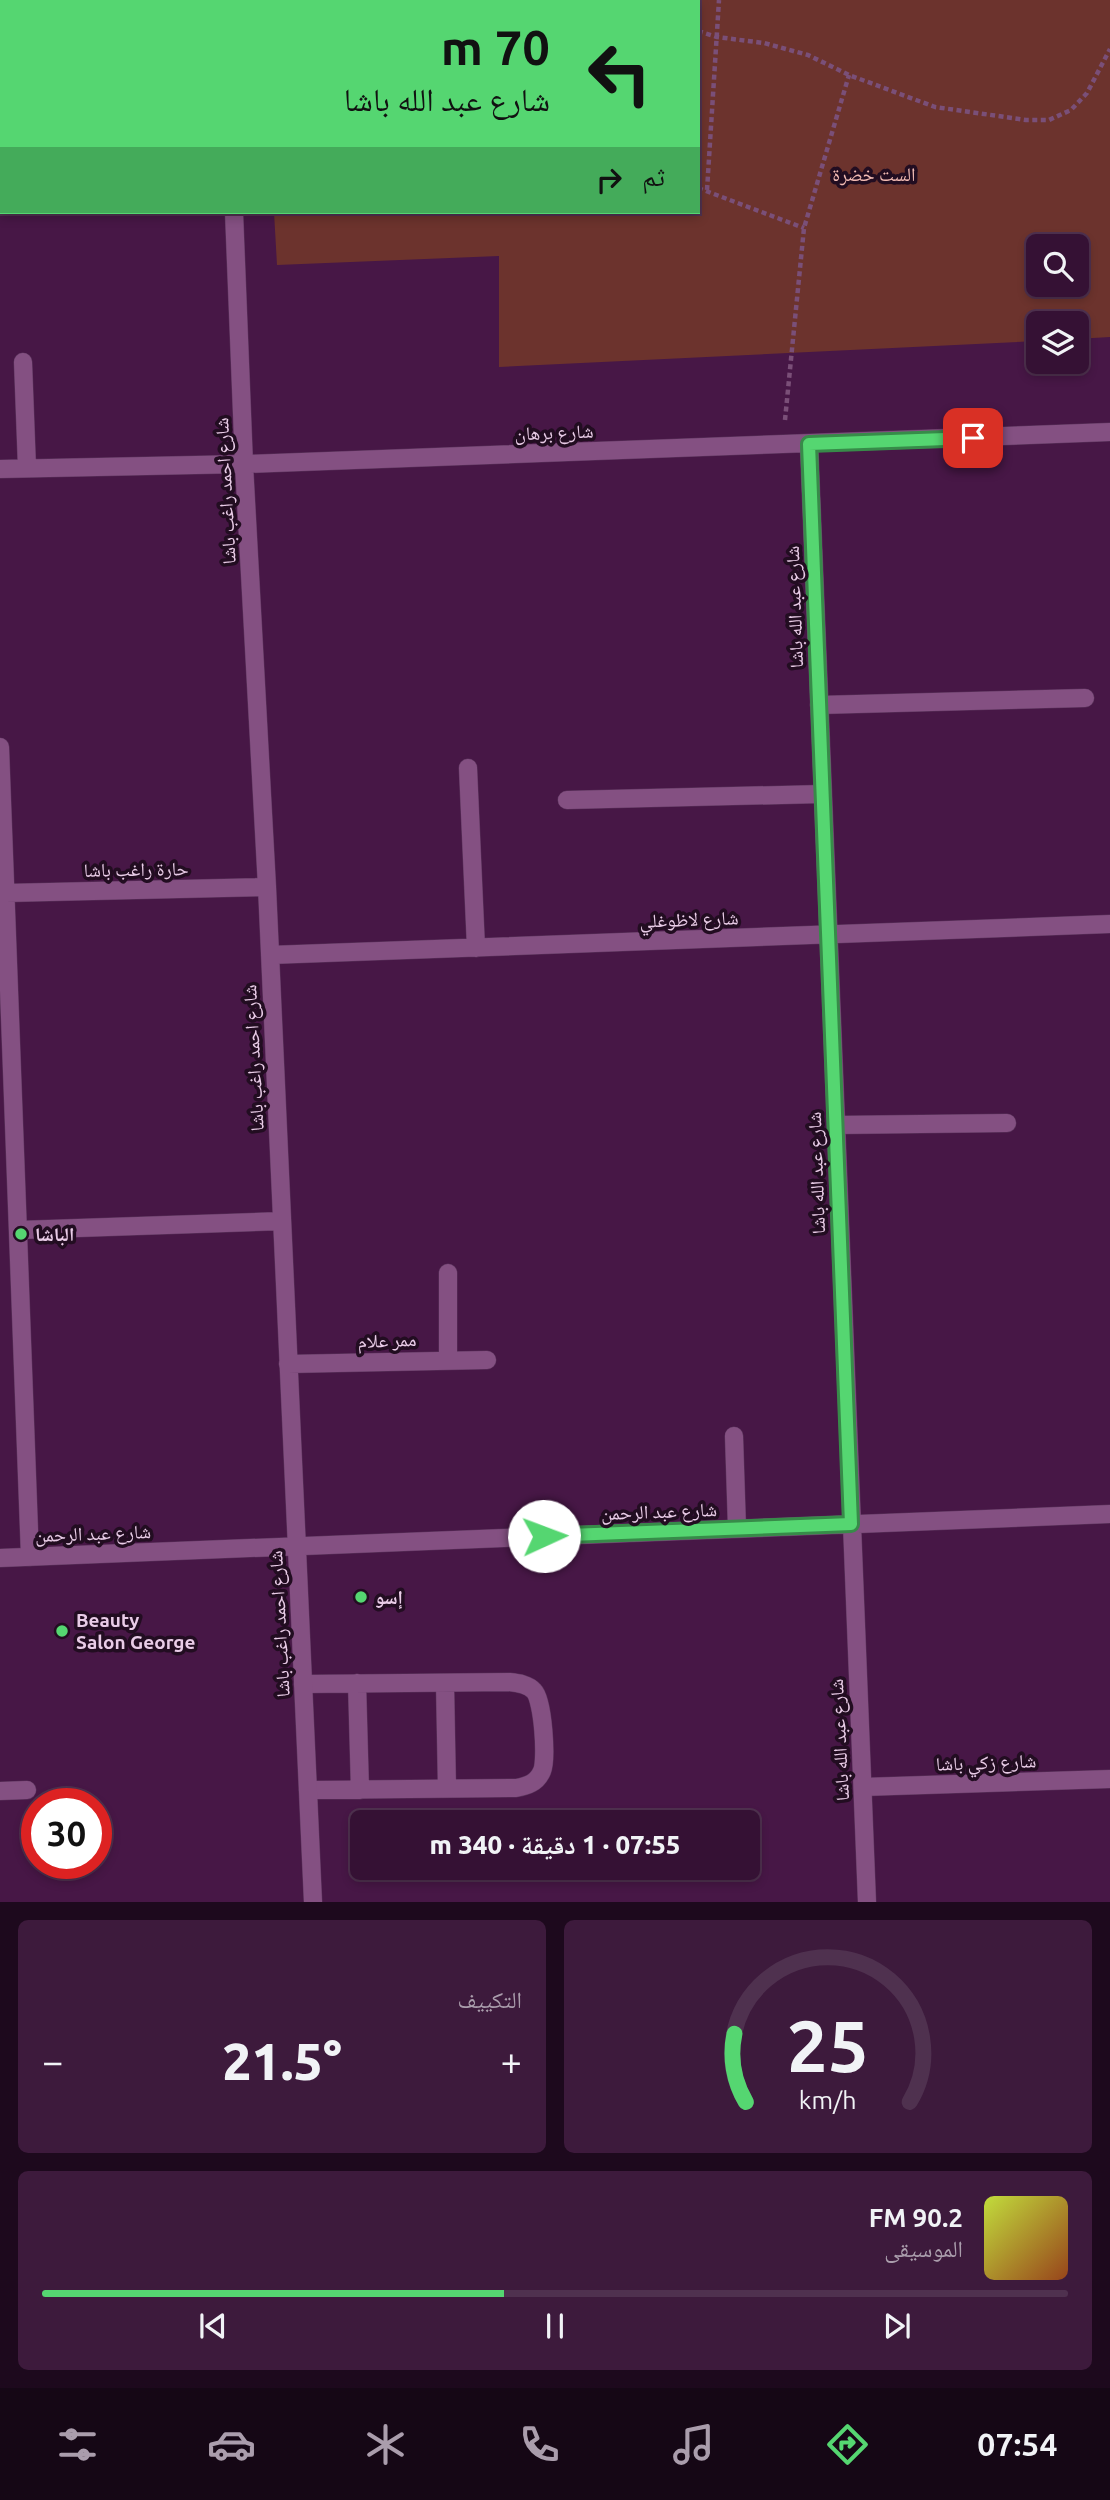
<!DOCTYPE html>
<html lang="ar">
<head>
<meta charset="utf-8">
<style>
  body { margin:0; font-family:Ubuntu,"Noto Naskh Arabic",sans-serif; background:#3d1a3c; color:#f1f3f6; direction:rtl; height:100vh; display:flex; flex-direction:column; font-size:26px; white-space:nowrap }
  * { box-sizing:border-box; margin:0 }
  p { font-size:23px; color:#aa9dac }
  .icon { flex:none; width:38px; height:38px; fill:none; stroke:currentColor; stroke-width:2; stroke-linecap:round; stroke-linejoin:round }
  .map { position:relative; height:1902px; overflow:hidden; direction:ltr }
  .sheet { display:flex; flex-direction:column; gap:18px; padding:18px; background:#1d091d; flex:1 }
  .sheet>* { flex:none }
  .hud { position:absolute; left:0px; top:0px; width:700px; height:214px; box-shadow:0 4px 10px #0003,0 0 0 2px #4f314f; direction:rtl; background:#55d671; color:#111; overflow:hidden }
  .controls { position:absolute; left:1026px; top:234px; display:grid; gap:14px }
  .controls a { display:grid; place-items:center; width:63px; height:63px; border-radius:10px; background:#351134; box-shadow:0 4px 10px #0003,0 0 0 2px #4f314f; font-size:35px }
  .speed { position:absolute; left:21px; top:1788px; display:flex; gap:14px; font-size:35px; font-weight:700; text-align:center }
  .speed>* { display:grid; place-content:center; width:91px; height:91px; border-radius:50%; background:#351134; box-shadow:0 4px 10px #0003,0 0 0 2px #4f314f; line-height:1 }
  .speed .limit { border:10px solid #d22; background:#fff; color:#111 }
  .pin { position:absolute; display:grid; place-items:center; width:60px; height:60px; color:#fff; margin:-30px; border-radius:14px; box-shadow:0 4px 10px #0006 }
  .me { position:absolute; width:77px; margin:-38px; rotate:88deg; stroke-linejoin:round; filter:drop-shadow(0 0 5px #0008) }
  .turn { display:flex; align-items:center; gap:24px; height:147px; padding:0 35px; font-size:32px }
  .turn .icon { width:91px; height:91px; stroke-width:2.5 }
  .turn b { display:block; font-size:49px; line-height:60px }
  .then { display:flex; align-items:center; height:66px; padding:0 35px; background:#0003; gap:14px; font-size:26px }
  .big { font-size:52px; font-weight:800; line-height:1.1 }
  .sheet .tile { flex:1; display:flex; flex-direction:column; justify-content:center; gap:10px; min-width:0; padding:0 24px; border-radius:10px; background:#3d1a3c }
  .sheet .dial { align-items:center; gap:0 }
  .dial svg { height:182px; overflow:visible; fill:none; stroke:#4f314f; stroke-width:7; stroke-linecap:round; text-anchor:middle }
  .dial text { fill:#f1f3f6; stroke:none }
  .song { display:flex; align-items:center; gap:21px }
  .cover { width:84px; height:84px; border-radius:10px; background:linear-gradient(135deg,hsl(70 70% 55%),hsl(20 70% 35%)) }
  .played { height:7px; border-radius:4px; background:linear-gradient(90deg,#55d671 45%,#4f314f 45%) }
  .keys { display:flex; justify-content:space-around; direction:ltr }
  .heat { display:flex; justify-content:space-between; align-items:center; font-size:38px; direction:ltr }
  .sheet .tiles { flex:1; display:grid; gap:18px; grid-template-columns:1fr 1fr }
  .tile:last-child { grid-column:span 2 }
  .trip { position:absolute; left:350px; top:1810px; width:410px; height:70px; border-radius:10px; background:#351134; box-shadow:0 4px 10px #0003,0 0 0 2px #4f314f; font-weight:800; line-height:70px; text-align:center; direction:rtl }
  .menu { display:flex; height:112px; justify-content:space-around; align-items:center; background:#150715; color:#aa9dac }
  .menu .icon { width:49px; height:49px }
  .menu .active { color:#55d671 }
  .menu b { font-size:32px; color:#f1f3f6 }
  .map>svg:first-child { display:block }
</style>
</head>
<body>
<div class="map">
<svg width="1110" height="1902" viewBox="0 0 1110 1902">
  <rect width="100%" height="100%" fill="#471746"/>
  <path fill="#6c332d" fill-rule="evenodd" d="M260,0H1110V337L1076,339V324H1038V341L499,367V256L277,265L274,212H698V2ZM1038,247H1076V285H1038Z"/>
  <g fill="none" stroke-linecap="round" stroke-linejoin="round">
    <g stroke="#5c355d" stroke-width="19">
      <path id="lane" d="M55,0V2
        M734,1436L737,1528
        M357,1683L360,1790
        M445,1683L447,1789
        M303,1684L509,1682C518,1683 528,1684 534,1691C543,1700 547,1759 542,1771C537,1783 527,1786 516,1788L308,1790
        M0,1791L27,1790"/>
    </g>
    <g stroke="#5c355d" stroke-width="19">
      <path id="street" d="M225,0V2
        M0,150H2
        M234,212L244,464L267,887L313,1902
        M23,362L27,468
        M809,444L867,1902
        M0,469L244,464L1110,432
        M819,705L1085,698
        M0,747L30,1557
        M468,768L476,948
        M567,800L822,794
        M6,893L267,887
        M270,955L1110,924
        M836,1125L1007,1123
        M19,1230L282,1221
        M448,1273V1359
        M288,1364L487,1360
        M0,1558L1110,1514
        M863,1787L1110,1779"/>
    </g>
    <path stroke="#7a4f78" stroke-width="4.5" stroke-dasharray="5 3.5" stroke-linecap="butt" d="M408,0L409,2
      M340,2L341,0
      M457,2V0
      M698,31L717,37L764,43L808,55L849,75L935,107L1026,120H1049L1071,110L1087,93L1110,49
      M698,188L804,228
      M707,190L719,0
      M462,212H463
      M785,420L804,228L849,75"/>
    <use href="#lane" stroke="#845082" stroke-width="18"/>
    <use href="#street" stroke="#845082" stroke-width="18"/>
  </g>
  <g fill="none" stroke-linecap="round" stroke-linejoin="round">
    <g stroke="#378b49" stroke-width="18">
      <path id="route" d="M544,1536L851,1524L809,444L973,438"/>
    </g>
    <use href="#route" stroke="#55d671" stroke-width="12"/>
  </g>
  <g fill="#55d671" stroke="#220d21" stroke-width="2.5">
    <circle cx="21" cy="1234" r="7"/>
    <circle cx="361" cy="1597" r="7"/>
    <circle cx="62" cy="1631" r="7"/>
  </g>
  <g text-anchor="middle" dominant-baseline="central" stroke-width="7" stroke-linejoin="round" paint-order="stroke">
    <g font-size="19" fill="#f2bbb3" stroke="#220d21">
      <text x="874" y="174">الست خضرة</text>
    </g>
    <g font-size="19" fill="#e9cce7" stroke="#220d21">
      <text transform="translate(554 432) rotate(-2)">شارع برهان</text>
      <text transform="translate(225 491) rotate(-93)">شارع احمد راغب باشا</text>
      <text transform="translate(794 607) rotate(-92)">شارع عبد الله باشا</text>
      <text transform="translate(136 869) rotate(-1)">حارة راغب باشا</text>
      <text transform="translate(689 919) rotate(-2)">شارع لاظوغلي</text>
      <text transform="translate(253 1058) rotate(-93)">شارع احمد راغب باشا</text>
      <text transform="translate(816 1173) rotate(-92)">شارع عبد الله باشا</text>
      <text transform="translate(387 1340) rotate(-2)">ممر علام</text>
      <text transform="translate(659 1511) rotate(-2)">شارع عبد الرحمن</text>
      <text transform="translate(93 1533) rotate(-2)">شارع عبد الرحمن</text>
      <text transform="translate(279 1624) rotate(-93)">شارع احمد راغب باشا</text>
      <text transform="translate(839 1740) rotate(-93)">شارع عبد الله باشا</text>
      <text transform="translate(986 1762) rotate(-2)">شارع زكي باشا</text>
    </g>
    <g font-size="19" font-weight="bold" fill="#e9cce7" stroke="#220d21" text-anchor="start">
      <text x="35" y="1234">الباشا</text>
      <text x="375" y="1597">إسو</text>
      <text x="76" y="1620">Beauty<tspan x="76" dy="22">Salon George</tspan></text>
    </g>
  </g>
</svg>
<div class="controls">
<a><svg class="icon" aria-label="search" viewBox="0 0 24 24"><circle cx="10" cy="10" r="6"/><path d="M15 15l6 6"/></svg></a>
<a><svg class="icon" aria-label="layers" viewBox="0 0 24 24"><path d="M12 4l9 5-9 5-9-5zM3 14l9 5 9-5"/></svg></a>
</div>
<div class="speed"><div class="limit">30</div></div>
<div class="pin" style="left:973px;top:438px;background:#d93025"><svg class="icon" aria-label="arrive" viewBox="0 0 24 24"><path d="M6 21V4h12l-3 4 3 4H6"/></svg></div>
<svg class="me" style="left:544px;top:1536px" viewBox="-20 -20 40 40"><circle r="19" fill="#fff"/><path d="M0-13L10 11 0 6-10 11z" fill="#55d671"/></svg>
<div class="trip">07:55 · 1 دقيقة · 340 m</div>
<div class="hud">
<div class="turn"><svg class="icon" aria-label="left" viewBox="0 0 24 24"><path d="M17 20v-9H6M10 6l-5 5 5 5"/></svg><div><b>70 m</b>شارع عبد الله باشا</div></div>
<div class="then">ثم<svg class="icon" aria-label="right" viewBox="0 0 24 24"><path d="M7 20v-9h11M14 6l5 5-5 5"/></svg></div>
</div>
</div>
<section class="sheet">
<div class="tiles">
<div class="tile dial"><svg viewBox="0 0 100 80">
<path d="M14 69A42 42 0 1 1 86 69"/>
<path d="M14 69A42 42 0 0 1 9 39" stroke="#55d671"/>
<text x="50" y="56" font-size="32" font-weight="700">25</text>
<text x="50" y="72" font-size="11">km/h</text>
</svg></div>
<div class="tile"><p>التكييف</p>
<div class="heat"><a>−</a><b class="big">21.5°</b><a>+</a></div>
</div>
<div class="tile">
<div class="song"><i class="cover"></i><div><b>90.2 FM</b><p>الموسيقى</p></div></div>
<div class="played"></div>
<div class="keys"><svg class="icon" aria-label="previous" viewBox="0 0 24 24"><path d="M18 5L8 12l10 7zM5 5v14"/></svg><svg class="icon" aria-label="pause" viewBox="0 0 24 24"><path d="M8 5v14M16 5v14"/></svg><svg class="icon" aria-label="next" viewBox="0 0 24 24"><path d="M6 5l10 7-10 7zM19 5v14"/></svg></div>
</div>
</div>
</section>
<nav class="menu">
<b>07:54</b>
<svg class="icon active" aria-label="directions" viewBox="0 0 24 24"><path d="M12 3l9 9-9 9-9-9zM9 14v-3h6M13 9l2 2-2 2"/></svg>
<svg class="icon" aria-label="music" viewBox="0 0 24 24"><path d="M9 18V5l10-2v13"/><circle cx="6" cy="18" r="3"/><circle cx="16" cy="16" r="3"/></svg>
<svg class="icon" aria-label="phone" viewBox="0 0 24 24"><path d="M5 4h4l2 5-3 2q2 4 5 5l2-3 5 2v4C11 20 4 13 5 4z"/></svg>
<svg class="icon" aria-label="climate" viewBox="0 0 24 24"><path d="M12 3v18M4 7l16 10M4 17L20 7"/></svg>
<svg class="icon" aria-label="car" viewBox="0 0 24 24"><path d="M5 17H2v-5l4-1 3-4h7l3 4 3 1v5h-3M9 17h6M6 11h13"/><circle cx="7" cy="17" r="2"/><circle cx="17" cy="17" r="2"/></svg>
<svg class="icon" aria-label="filters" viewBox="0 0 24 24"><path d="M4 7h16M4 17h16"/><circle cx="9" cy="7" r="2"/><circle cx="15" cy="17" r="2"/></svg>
</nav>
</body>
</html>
